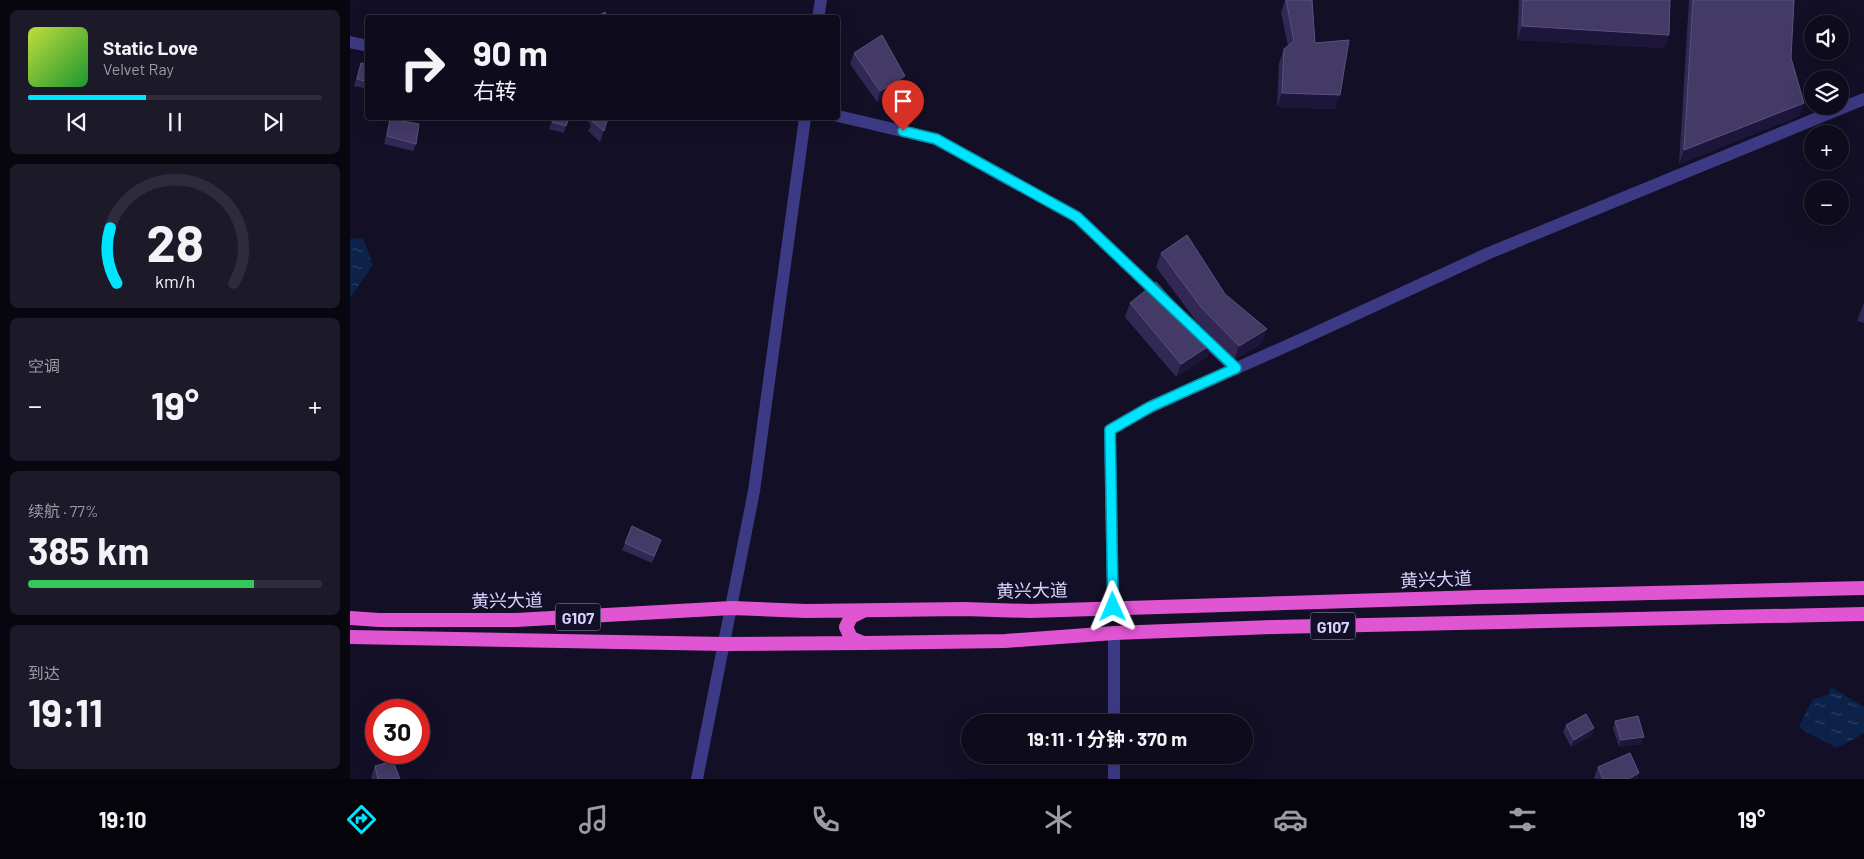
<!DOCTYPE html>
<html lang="zh">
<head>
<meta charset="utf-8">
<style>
  body { margin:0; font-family:Barlow,"Noto Sans SC",sans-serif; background:#1c1929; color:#f1f3f6; height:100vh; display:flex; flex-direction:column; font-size:19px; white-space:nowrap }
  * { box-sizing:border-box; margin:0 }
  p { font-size:16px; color:#9b9ba3 }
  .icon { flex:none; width:28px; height:28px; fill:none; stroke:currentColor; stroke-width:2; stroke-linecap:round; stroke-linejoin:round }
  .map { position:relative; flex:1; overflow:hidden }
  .details { display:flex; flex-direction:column; gap:10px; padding:10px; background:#08060f; width:350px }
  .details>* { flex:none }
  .banner { position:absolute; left:15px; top:15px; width:475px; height:105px; border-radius:5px; box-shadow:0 5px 20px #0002,0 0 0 1px #2e2b3b; background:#0e0b1c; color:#f1f3f6; overflow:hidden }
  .controls { position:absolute; left:1454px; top:15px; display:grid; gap:10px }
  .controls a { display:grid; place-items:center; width:45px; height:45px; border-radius:50%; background:#0e0b1c; box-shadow:0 5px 20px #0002,0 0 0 1px #2e2b3b; font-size:25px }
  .speed { position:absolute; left:15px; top:699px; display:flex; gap:10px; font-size:25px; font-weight:700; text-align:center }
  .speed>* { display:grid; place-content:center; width:65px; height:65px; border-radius:50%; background:#0e0b1c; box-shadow:0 5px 20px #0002,0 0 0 1px #2e2b3b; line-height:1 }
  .speed .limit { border:8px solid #d22; background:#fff; color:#111 }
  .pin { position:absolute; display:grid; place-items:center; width:42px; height:42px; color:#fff; margin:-51px -21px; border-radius:50% 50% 50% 0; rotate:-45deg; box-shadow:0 0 5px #0007 }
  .pin .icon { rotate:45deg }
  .me { position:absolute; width:55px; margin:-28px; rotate:359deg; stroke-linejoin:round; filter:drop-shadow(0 0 4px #0008) }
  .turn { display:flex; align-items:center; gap:18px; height:105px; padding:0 25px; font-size:22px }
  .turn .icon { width:65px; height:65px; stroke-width:2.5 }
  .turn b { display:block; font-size:35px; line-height:42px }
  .big { font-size:38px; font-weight:700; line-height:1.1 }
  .details .card { flex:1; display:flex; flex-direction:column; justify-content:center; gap:8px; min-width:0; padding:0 18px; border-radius:8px; background:#1c1929 }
  .details .dial { align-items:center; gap:0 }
  .dial svg { height:130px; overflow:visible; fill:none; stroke:#2e2b3b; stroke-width:7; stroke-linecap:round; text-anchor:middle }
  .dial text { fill:#f1f3f6; stroke:none }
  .song { display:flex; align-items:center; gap:15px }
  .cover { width:60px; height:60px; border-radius:8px; background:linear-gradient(135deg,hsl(70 70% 55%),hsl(130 70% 35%)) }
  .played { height:5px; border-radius:2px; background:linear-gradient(90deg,#00e5ff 40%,#2e2b3b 40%) }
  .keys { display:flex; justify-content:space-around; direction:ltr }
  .heat { display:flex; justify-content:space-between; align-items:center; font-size:28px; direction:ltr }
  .charge { height:8px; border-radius:4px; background:linear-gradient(90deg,#34c759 77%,#2e2b3b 0) }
  .trip { position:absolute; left:611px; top:714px; width:292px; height:50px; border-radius:25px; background:#0e0b1c; box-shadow:0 5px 20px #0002,0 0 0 1px #2e2b3b; font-weight:700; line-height:50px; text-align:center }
  .tabs { display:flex; height:80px; justify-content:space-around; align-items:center; background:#06040b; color:#9b9ba3 }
  .tabs .icon { width:35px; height:35px }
  .tabs .on { color:#00e5ff }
  .tabs b { font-size:22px; color:#f1f3f6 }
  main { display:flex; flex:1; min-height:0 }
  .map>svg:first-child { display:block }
</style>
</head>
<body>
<main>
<section class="details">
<div class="card">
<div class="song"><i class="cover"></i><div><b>Static Love</b><p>Velvet Ray</p></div></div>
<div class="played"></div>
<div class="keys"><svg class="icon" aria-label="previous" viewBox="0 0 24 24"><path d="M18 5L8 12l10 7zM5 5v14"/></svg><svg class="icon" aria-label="pause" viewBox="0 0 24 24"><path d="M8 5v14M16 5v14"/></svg><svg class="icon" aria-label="next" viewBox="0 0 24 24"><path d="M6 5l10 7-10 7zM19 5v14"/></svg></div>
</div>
<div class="card dial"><svg viewBox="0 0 100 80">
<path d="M14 69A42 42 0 1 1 86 69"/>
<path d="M14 69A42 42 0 0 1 10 35" stroke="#00e5ff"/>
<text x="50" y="56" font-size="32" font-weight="700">28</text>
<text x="50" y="72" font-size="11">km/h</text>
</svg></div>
<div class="card"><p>空调</p>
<div class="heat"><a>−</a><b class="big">19°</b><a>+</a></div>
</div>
<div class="card"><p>续航 · 77%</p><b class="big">385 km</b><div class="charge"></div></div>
<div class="card"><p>到达</p><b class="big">19:11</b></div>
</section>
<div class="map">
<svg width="1514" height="779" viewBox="0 0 1514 779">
  <defs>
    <pattern id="water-ripples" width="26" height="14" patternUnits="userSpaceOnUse" patternTransform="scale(1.25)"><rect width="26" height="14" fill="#0c2248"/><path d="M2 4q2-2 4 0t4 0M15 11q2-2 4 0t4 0" fill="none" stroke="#2f4163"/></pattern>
  </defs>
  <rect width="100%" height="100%" fill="#130f26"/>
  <path fill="url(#water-ripples)" d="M13,238L23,265L0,298V239Z
    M1481,687L1514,707V732C1506,740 1496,742 1487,748L1453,730L1449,726L1463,699L1478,695Z"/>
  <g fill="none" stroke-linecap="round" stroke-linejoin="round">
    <path stroke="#3d3a85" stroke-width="12" d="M468,18L471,0
      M0,42L18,46
      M488,116L586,139L727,217L812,298
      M850,335L886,369
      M763,607L760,430L800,407L952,339L1139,253L1514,99
      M764,722V633
      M347,779L404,491L455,118
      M764,779V755"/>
    <path stroke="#e055d1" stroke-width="14" d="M513,611L501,617L496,627L501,638L513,643
      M0,618L29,620H166L382,608L456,611L614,609L680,611L1130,597L1514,588
      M0,637L375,644L514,643L655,641L764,633L925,627L1514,614"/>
  </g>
  <path fill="#312854" d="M935,0H962L965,43L985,109L927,107L929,63L934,49L938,46L931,13Z
    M1169,0H1320L1314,48L1167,40Z
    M1339,0H1444L1441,58L1454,103L1449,116L1329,164Z
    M504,53L551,86L527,102L500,64Z
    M11,63L18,64V89L4,86Z
    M203,118L216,126L214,133L199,129Z
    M235,118H258L250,142L238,131L241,125Z
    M40,119L66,144L63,151L34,144L38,126Z
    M811,253L875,294L912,343L884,360L846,321L806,267Z
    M1514,302V323L1507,321Z
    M780,303L862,344L857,357L826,377L775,317Z
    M275,543L309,547L302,563L272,550Z
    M1265,721L1291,744L1269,747L1263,728Z
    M1216,725L1242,735L1221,747L1213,732Z
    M25,766L50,779H22L21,777Z
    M1248,767L1287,779H1245L1244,778Z"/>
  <path fill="#1d163a" d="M1172,26L1319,35L1314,48L1167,40Z
    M555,76L551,86L527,102L530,91Z
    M932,93L990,95L985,109L927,107Z
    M1454,103L1449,116L1329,164L1334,150Z
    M917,329L912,343L884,360L889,346Z
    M862,344L857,357L826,377L831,364Z
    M1244,728L1242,735L1221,747L1224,740Z
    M1294,737L1291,744L1269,747L1271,740Z
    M1289,773L1287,779H1278Z"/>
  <path fill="#433a66" stroke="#5a527e" d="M936,0H962L965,43L999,40L990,95L932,93L934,49L944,41Z
    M1173,0H1320L1319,35L1172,26Z
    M1343,0H1444L1441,58L1454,103L1334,150Z
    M255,12L258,18H244Z
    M265,15L267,18H261Z
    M532,35L555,76L530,91L504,53Z
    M11,63L18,64V82L7,79Z
    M203,118H219L216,126L202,122Z
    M246,118H258L254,131L242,121Z
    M40,119L69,124L66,144L37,136Z
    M837,235L875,294L917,329L889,346L851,307L811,253Z
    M806,282L862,344L831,364L780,303Z
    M282,526L311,540L304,556L275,543Z
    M1236,714L1244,728L1224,740L1216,725Z
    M1288,716L1294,737L1271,740L1265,721Z
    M1280,753L1289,773L1278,779H1253L1248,767Z
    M43,761L50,779H28L25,766Z"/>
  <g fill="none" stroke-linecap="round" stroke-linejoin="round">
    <g stroke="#0095a6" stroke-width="12">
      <path id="route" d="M553,131L586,139L727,217L886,368L800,407L760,430L763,607"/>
    </g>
    <use href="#route" stroke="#00e5ff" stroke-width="9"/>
  </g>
  <g text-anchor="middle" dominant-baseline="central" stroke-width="5" stroke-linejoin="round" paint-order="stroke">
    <g fill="#130f26" stroke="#9e99be" stroke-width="1">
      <rect x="205.5" y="603.5" width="45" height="27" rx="4"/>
      <rect x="960.5" y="612.5" width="45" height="27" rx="4"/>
    </g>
    <g font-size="16" font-weight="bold" fill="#d9d4ff">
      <text x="228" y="617">G107</text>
      <text x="983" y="626">G107</text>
    </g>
    <g font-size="18" fill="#d9d4ff" stroke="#130f26">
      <text transform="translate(1086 579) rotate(-2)">黄兴大道</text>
      <text transform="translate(682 590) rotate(-1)">黄兴大道</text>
      <text transform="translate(157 600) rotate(-1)">黄兴大道</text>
    </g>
  </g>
</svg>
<div class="controls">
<a><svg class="icon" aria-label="sound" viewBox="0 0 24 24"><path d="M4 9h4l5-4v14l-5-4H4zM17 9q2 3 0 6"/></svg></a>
<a><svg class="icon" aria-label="layers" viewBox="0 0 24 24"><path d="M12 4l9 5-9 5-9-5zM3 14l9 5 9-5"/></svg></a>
<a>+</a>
<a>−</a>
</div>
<div class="speed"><div class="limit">30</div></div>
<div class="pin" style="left:553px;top:131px;background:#d93025"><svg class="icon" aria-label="arrive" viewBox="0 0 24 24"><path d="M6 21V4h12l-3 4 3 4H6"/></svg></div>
<svg class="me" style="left:763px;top:607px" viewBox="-20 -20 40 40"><path d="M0-17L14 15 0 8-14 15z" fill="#00e5ff" stroke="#fff" stroke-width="4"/></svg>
<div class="trip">19:11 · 1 分钟 · 370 m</div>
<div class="banner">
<div class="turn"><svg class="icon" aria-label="right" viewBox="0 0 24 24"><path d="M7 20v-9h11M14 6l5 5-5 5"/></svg><div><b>90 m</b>右转</div></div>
</div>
</div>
</main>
<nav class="tabs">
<b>19:10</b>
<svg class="icon on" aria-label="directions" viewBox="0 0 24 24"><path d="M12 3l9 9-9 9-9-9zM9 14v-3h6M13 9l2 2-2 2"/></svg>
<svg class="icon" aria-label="music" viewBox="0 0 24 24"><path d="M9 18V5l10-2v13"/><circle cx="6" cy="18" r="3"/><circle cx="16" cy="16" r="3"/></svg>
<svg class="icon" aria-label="phone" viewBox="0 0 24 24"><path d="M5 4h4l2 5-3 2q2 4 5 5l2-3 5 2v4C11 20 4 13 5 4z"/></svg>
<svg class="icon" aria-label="climate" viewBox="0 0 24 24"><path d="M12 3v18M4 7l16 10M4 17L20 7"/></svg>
<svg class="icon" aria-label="car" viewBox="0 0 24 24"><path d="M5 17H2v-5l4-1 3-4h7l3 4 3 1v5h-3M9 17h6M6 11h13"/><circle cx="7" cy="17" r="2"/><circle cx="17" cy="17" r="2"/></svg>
<svg class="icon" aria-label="filters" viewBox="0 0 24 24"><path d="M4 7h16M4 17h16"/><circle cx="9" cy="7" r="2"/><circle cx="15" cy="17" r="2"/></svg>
<b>19°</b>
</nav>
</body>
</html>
